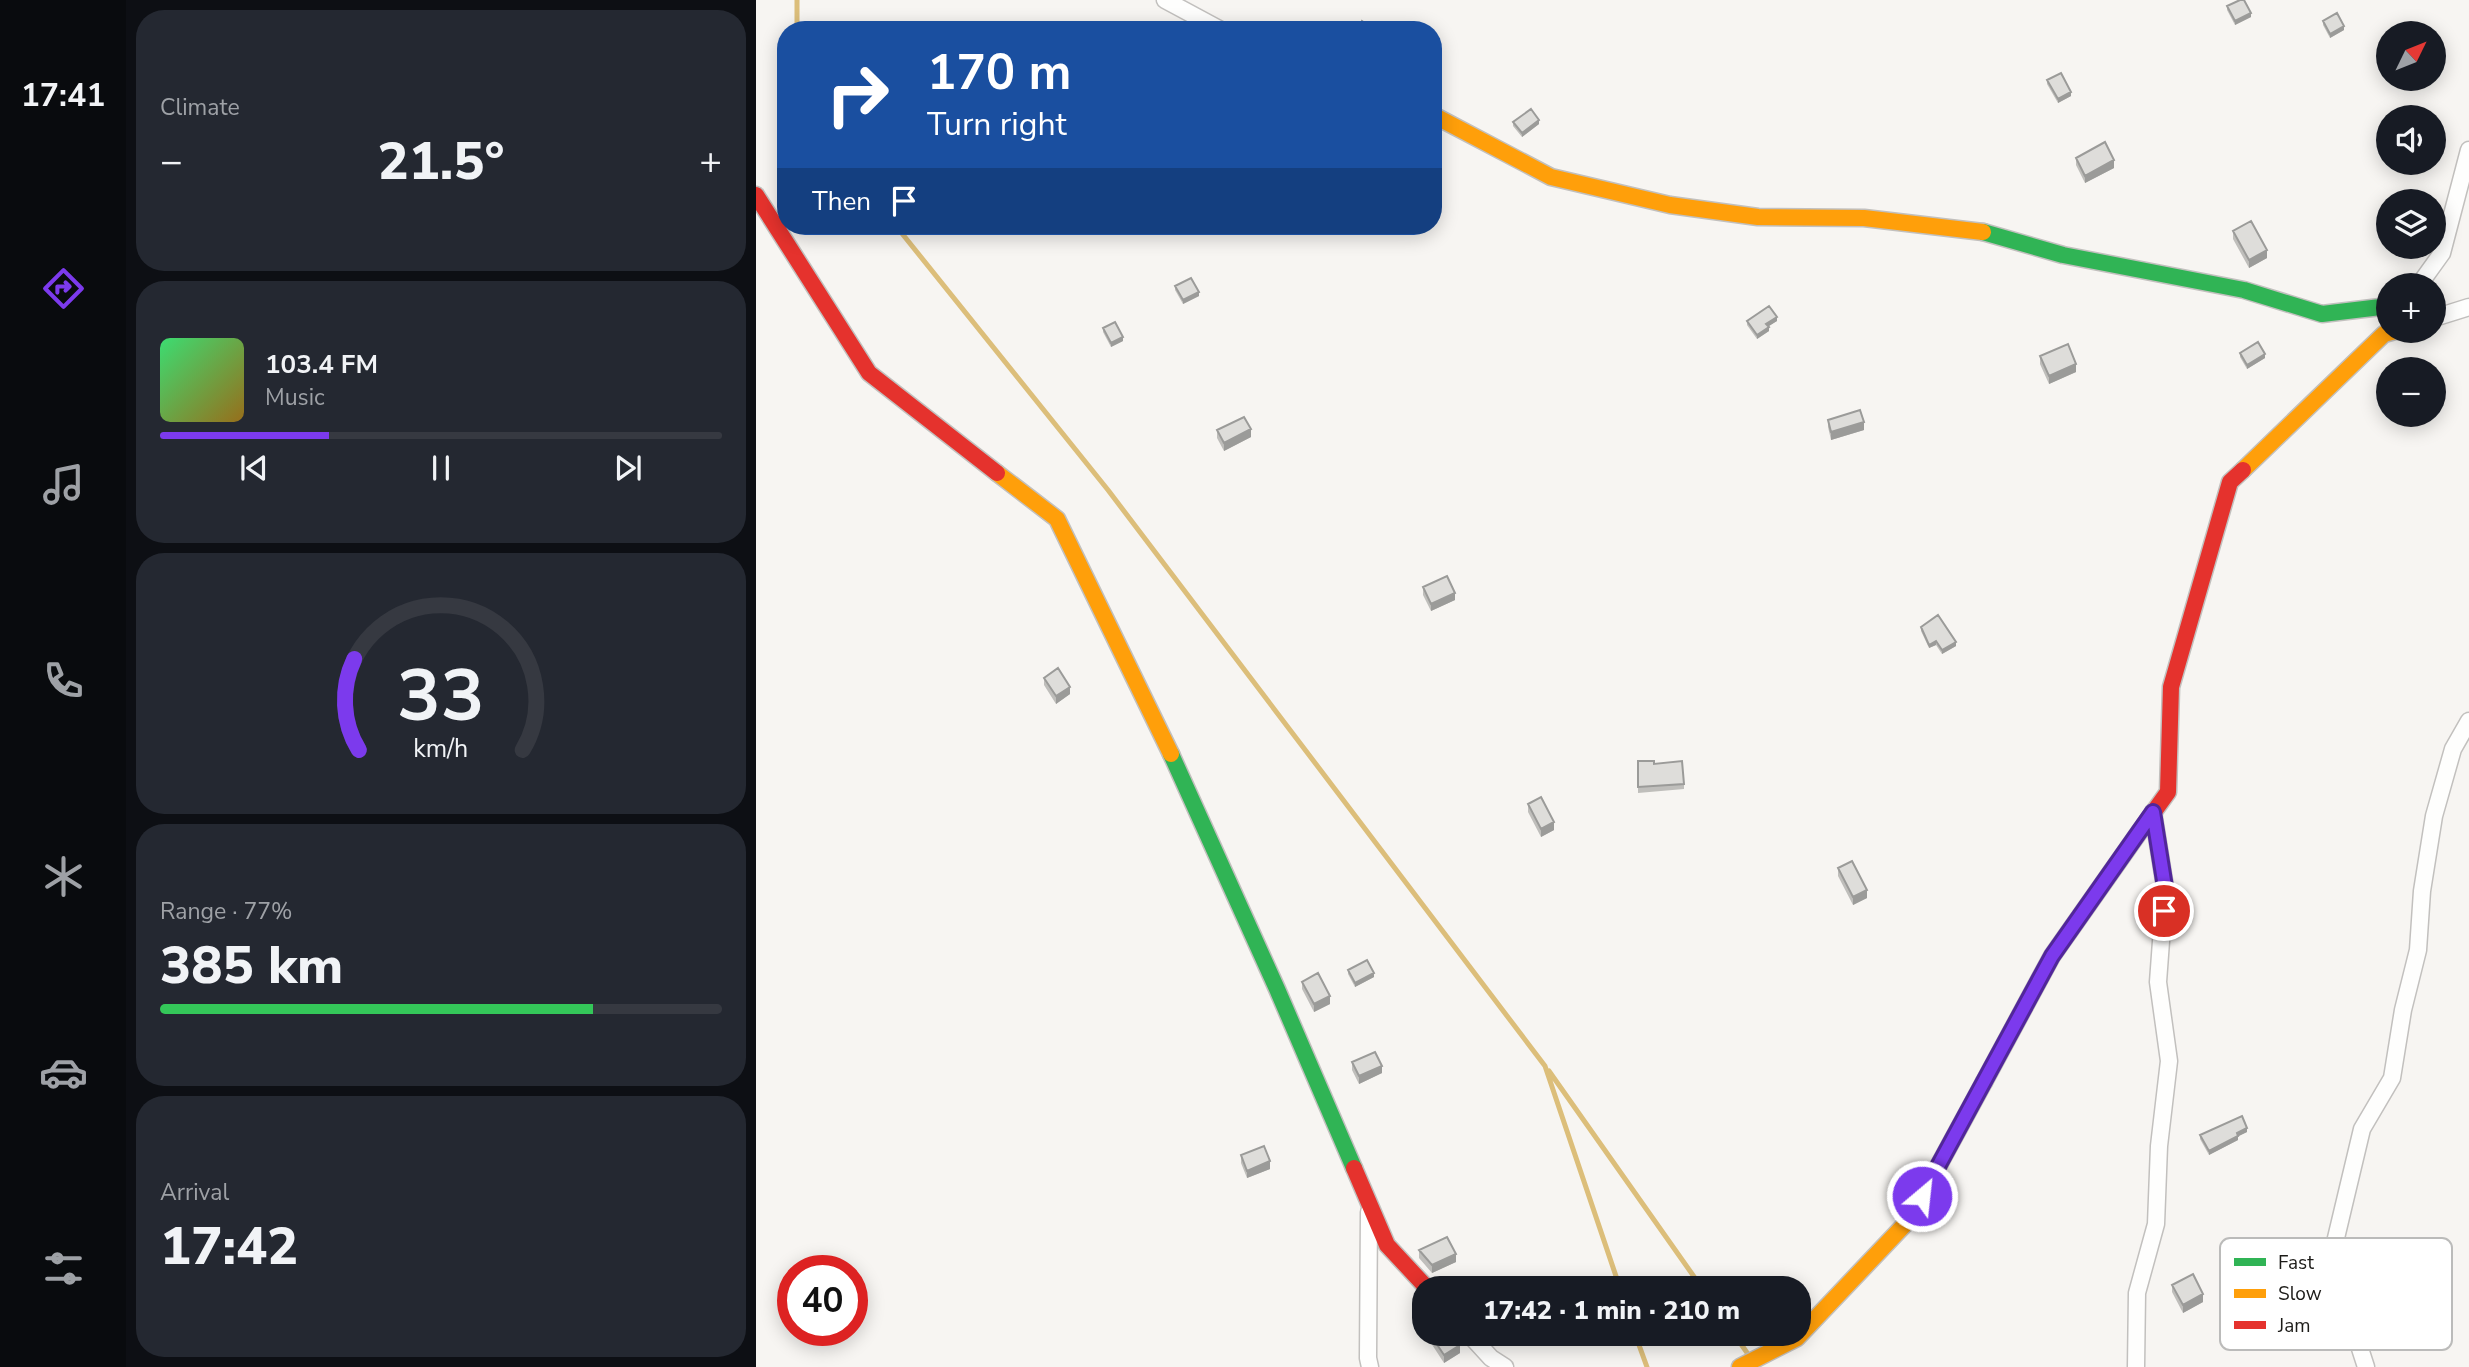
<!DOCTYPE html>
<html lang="en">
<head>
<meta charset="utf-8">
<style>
  body { margin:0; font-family:"Nunito Sans",sans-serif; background:#242831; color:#f1f3f6; height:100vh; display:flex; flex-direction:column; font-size:26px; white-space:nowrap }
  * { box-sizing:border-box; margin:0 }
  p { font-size:23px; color:#9ea1a6 }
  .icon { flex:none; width:38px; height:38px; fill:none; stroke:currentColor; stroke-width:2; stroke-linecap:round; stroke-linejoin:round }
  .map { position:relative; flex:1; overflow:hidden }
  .panel { display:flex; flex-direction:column; gap:10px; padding:10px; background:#0d0f14; width:630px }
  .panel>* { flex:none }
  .guide { position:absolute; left:21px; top:21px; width:665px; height:214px; border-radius:28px; box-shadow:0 4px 18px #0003; background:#1a4fa0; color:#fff; overflow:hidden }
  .needle { width:46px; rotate:47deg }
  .buttons { position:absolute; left:1620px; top:21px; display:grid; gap:14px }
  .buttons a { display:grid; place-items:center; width:70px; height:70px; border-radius:50%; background:#171b24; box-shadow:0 4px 18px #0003; font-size:35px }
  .speed { position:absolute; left:21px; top:1255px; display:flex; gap:14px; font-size:35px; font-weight:700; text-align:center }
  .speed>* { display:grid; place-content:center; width:91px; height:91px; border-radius:50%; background:#171b24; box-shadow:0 4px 18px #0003; line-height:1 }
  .speed .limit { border:10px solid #d22; background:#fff; color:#111 }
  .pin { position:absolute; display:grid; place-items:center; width:60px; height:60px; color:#fff; margin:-30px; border:4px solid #fff; border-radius:50%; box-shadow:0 2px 7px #0007 }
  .me { position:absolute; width:77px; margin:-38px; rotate:28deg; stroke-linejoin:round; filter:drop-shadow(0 0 5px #0008) }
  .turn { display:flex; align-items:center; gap:24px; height:147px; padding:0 35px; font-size:32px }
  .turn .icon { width:91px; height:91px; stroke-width:2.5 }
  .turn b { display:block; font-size:49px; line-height:60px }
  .then { display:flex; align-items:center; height:66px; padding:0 35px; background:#0003; gap:14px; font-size:26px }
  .big { font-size:52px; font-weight:800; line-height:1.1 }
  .panel .widget { flex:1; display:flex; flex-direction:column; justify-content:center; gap:10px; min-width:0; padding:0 24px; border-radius:28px; background:#242831 }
  .panel .dial { align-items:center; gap:0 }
  .dial svg { height:182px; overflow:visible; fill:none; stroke:#363941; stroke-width:7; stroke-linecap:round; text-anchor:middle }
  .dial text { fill:#f1f3f6; stroke:none }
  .song { display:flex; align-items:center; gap:21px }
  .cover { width:84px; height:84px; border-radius:10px; background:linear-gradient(135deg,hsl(140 70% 55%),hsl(40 70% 35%)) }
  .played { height:7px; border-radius:4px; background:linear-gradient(90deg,#7c3aed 30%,#363941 30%) }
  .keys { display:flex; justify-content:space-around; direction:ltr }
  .heat { display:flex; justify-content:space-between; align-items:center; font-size:38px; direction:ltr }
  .charge { height:10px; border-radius:5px; background:linear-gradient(90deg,#34c759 77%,#363941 0) }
  .trip { position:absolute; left:656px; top:1276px; width:399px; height:70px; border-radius:28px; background:#171b24; box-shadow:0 4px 18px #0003; font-weight:800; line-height:70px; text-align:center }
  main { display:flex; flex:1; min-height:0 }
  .menu { display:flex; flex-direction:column; width:126px; justify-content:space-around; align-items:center; background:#090b0e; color:#9ea1a6 }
  .menu .icon { width:49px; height:49px }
  .menu .active { color:#7c3aed }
  .menu b { font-size:32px; color:#f1f3f6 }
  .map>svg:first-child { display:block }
</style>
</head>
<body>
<main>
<nav class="menu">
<b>17:41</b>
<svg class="icon active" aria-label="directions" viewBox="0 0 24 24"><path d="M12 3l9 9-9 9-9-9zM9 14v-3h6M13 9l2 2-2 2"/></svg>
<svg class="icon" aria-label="music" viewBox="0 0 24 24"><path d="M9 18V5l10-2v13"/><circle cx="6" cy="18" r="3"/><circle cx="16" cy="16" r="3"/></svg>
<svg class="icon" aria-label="phone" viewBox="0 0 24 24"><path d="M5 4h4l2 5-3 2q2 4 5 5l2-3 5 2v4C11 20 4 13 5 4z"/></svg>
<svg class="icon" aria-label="climate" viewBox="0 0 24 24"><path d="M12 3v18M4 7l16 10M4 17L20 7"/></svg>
<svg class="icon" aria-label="car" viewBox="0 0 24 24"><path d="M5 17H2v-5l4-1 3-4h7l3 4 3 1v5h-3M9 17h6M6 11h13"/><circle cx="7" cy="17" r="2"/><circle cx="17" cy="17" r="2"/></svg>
<svg class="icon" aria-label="filters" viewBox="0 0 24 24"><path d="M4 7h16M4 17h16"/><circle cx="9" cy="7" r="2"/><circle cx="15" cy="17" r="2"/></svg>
</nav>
<section class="panel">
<div class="widget"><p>Climate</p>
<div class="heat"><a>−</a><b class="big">21.5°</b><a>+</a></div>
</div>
<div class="widget">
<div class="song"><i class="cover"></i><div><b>103.4 FM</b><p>Music</p></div></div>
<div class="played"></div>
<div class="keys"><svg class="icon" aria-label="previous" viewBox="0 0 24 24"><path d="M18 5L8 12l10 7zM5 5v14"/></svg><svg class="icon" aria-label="pause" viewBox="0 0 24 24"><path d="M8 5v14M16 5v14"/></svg><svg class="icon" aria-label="next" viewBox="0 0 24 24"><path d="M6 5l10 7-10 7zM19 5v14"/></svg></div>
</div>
<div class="widget dial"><svg viewBox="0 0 100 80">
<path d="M14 69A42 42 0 1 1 86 69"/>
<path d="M14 69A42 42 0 0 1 12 29" stroke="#7c3aed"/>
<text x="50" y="56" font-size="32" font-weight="700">33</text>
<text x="50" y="72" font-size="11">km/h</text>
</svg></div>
<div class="widget"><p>Range · 77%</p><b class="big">385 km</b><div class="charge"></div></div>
<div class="widget"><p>Arrival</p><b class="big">17:42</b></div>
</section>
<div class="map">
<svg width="1713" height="1367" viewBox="0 0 1713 1367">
  <rect width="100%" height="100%" fill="#f7f5f2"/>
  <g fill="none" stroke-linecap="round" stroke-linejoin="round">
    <path stroke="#dcbe7a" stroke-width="5" d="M41,30V0
      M140,226L352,490L789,1066L864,1288
      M793,1071L946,1288
      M879,1334L891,1367
      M978,1334L994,1357"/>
    <g stroke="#c2c0be" stroke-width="19">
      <path id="street" d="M409,0L465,30
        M1663,285L1686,253L1713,150
        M1678,318L1713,307
        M613,1212L612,1358L614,1367
        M713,1334L735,1358L749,1367
        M1380,1367L1381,1293L1400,1224L1403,1146L1413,1061L1402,982L1409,887L1397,812
        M1610,1367L1575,1259L1606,1129L1636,1078L1647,1010L1662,950L1666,891L1678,816L1697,749L1713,721"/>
    </g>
    <g stroke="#c2c0be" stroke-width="19">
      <path id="fast" d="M1227,232L1307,255L1488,290L1566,314L1633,306
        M415,754L521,989L598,1168
        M1228,1082L1296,956L1384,831"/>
    </g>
    <g stroke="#c2c0be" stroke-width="19">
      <path id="slow" d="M677,115L795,177L914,205L1002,217L1108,218L1227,232
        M1487,470L1628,334L1639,331
        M241,473L301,519L415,754
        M984,1367L1041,1338L1153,1220L1228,1082"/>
    </g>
    <g stroke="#c2c0be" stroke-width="19">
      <path id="jam" d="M0,195L113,373L241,473
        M1384,831L1412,792L1415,687L1474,482L1487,470
        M598,1168L631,1245L671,1288"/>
    </g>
    <use href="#street" stroke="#fefefd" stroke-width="16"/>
    <use href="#fast" stroke="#30b455" stroke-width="16"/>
    <use href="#slow" stroke="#ff9f0a" stroke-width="16"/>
    <use href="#jam" stroke="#e5322d" stroke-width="16"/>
  </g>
  <path fill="#bfbebb" d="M1471,6L1495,17L1479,25L1471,10Z
    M1567,21L1588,30L1574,38L1567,25Z
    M1291,80L1315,96L1302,103L1291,84Z
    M757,122L783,124L766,137L757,126Z
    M1320,158L1358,168L1329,183L1320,165Z
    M1477,231L1511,258L1493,268L1477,239Z
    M419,286L443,296L427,304L419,290Z
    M991,321H1021L1012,326L1013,331L1001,339L991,325Z
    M347,328L367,341L355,347L347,332Z
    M1484,353L1509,358L1491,369L1484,357Z
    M1284,356L1320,372L1293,384L1284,364Z
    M1072,420L1108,430L1075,440L1072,427Z
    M461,430L495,437L468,451L461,438Z
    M667,587L699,600L675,611L667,595Z
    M1165,627L1200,646L1186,654L1180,645L1173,648L1165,631Z
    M288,678L314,694L300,704L288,685Z
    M882,761L898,764L928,784V789L882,793Z
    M772,804L798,830L785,837L772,812Z
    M1082,868L1111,898L1097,905L1082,876Z
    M592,970L618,977L599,987L592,974Z
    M546,982L574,1004L558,1012L546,989Z
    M596,1062L626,1073L603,1084L596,1070Z
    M1491,1132L1482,1136V1140L1453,1155L1444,1139V1135Z
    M485,1155L514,1169L491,1178L485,1163Z
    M663,1250L700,1262L676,1273L663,1258Z
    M1416,1285L1447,1302L1427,1313L1416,1292Z
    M673,1334H696L704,1353L688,1363L673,1340Z
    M739,1334H760V1338L745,1345Z"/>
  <path fill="#9b9b99" d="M1495,13V17L1479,25V21Z
    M1588,26V30L1574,38V34Z
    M1315,92V96L1302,103V99Z
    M783,120V124L766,137V133Z
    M1358,160V168L1329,183V176Z
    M1511,250V258L1493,268V260Z
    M443,292V296L427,304V300Z
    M1021,317V321L1010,328V324Z
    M1013,327V331L1001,339V335Z
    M367,337V341L355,347V343Z
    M1509,354V358L1491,369V365Z
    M1320,364V372L1293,384V376Z
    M1108,422V430L1075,440V432Z
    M495,429V437L468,451V443Z
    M699,593V600L675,611V604Z
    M1180,641V645L1173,648V645Z
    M1200,642V646L1186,654V650Z
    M314,687V694L300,704V696Z
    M798,822V830L785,837V829Z
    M1111,890V898L1097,905V897Z
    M618,973V977L599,987V983Z
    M574,996V1004L558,1012V1004Z
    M626,1066V1073L603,1084V1076Z
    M1491,1128V1132L1481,1137V1133Z
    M1482,1136V1140L1453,1155V1151Z
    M514,1161V1169L491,1178V1171Z
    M700,1254V1262L676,1273V1265Z
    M1447,1294V1302L1427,1313V1305Z
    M760,1334V1338L745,1345V1341Z
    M704,1345V1353L688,1363V1355Z"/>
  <path fill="#deddda" stroke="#9b9b99" stroke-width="2" d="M1484,0H1488L1495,13L1479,21L1471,6Z
    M1581,13L1588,26L1574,34L1567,21Z
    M606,21L620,30H601Z
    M1305,73L1315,92L1302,99L1291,80Z
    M775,109L783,120L766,133L757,122Z
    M1349,142L1358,160L1329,176L1320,158Z
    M1495,221L1511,250L1493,260L1477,231Z
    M435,278L443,292L427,300L419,286Z
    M1013,306L1021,317L1010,324L1013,327L1001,335L991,321Z
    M359,322L367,337L355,343L347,328Z
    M1502,342L1509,354L1491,365L1484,353Z
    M1312,344L1320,364L1293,376L1284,356Z
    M1104,410L1108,422L1075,432L1072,420Z
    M488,417L495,429L468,443L461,430Z
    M691,576L699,593L675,604L667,587Z
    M1182,615L1200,642L1186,650L1180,641L1173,645L1165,627Z
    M302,668L314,687L300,696L288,678Z
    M882,761H898V764L926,761L928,784L882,787Z
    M785,797L798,822L785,829L772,804Z
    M1096,861L1111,890L1097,897L1082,868Z
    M611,960L618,973L599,983L592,970Z
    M562,973L574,996L558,1004L546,982Z
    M619,1052L626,1066L603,1076L596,1062Z
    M1486,1116L1491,1128L1481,1133L1482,1136L1453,1151L1444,1135Z
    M508,1146L514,1161L491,1171L485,1155Z
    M691,1237L700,1254L676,1265L663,1250Z
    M1437,1274L1447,1294L1427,1305L1416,1285Z
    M674,1334H696L704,1345L688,1355Z
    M741,1334H760L745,1341Z"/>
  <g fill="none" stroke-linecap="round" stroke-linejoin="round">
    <g stroke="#51269a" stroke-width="18">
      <path id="route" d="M1166,1196L1296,956L1397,812L1409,887L1408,911"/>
    </g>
    <use href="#route" stroke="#7c3aed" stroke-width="12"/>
  </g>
  <rect x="1464" y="1238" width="232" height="112" rx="10" fill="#fff" stroke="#bbbbba" stroke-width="2"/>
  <rect x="1478" y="1258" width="32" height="8" fill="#30b455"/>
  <rect x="1478" y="1289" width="32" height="9" fill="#ff9f0a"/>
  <rect x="1478" y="1321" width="32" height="8" fill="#e5322d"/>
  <g font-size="19" fill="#1c1b18">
    <text x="1522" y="1269">Fast</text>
    <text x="1522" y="1300">Slow</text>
    <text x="1522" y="1332">Jam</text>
  </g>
</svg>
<div class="buttons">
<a><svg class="needle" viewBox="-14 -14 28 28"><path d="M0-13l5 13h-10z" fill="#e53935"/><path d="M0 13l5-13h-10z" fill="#9ea1a6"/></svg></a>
<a><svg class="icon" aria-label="sound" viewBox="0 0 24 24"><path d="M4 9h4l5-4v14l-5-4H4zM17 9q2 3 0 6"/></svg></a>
<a><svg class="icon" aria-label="layers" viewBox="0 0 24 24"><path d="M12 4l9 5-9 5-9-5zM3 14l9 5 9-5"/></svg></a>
<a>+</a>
<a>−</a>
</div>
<div class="speed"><div class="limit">40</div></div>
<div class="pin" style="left:1408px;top:911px;background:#d93025"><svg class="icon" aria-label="arrive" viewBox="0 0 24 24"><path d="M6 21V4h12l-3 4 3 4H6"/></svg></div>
<svg class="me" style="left:1166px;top:1196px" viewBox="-20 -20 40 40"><circle r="17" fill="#7c3aed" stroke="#fff" stroke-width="3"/><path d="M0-11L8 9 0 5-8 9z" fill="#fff"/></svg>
<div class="trip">17:42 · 1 min · 210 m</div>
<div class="guide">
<div class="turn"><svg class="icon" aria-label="right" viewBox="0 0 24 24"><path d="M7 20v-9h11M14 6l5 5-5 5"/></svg><div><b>170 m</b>Turn right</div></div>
<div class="then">Then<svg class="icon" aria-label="arrive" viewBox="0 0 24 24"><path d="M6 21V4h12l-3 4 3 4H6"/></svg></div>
</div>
</div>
</main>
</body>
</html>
